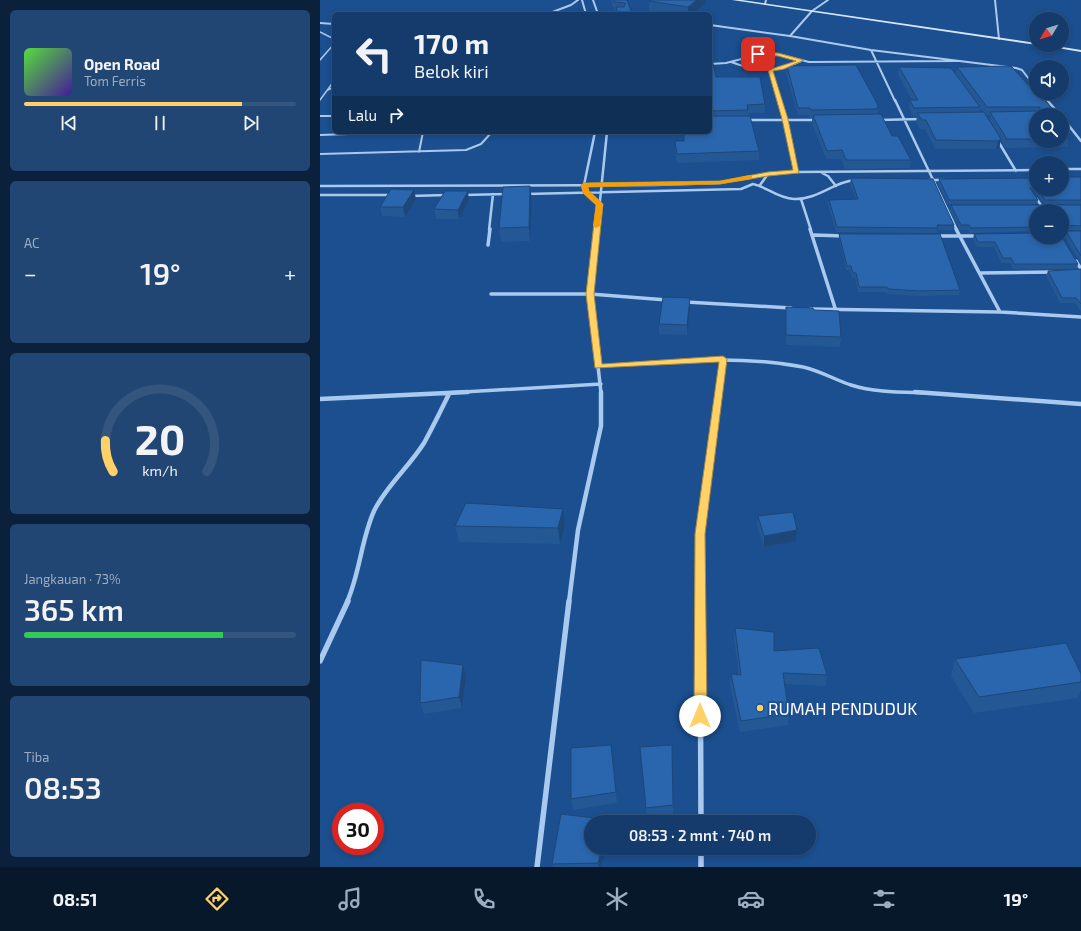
<!DOCTYPE html>
<html lang="id">
<head>
<meta charset="utf-8">
<style>
  body { margin:0; font-family:"Exo 2",sans-serif; background:#214673; color:#f1f3f6; height:100vh; display:flex; flex-direction:column; font-size:15px; white-space:nowrap }
  * { box-sizing:border-box; margin:0 }
  p { font-size:13px; color:#9dadc1 }
  .icon { flex:none; width:22px; height:22px; fill:none; stroke:currentColor; stroke-width:2; stroke-linecap:round; stroke-linejoin:round }
  .map { position:relative; flex:1; overflow:hidden }
  .details { display:flex; flex-direction:column; gap:10px; padding:10px; background:#0b203b; width:320px }
  .details>* { flex:none }
  .guide { position:absolute; left:12px; top:12px; width:380px; height:122px; border-radius:6px; box-shadow:0 2px 6px #0003,0 0 0 1px #33557e; background:#143b6b; color:#f1f3f6; overflow:hidden }
  .needle { width:26px; rotate:232deg }
  .fabs { position:absolute; left:709px; top:12px; display:grid; gap:8px }
  .fabs a { display:grid; place-items:center; width:40px; height:40px; border-radius:50%; background:#143b6b; box-shadow:0 2px 6px #0003,0 0 0 1px #33557e; font-size:20px }
  .speed { position:absolute; left:12px; top:803px; display:flex; gap:8px; font-size:20px; font-weight:700; text-align:center }
  .speed>* { display:grid; place-content:center; width:52px; height:52px; border-radius:50%; background:#143b6b; box-shadow:0 2px 6px #0003,0 0 0 1px #33557e; line-height:1 }
  .speed .limit { border:6px solid #d22; background:#fff; color:#111 }
  .pin { position:absolute; display:grid; place-items:center; width:34px; height:34px; color:#fff; margin:-17px; border-radius:8px; box-shadow:0 2px 6px #0006 }
  .me { position:absolute; width:44px; margin:-22px; rotate:0deg; stroke-linejoin:round; filter:drop-shadow(0 0 3px #0008) }
  .turn { display:flex; align-items:center; gap:14px; height:84px; padding:0 16px; font-size:18px }
  .turn .icon { width:52px; height:52px; stroke-width:2.5 }
  .turn b { display:block; font-size:28px; line-height:34px }
  .then { display:flex; align-items:center; height:38px; padding:0 16px; background:#0003; gap:8px; font-size:15px }
  .big { font-size:30px; font-weight:600; line-height:1.1 }
  .details .tile { flex:1; display:flex; flex-direction:column; justify-content:center; gap:6px; min-width:0; padding:0 14px; border-radius:6px; background:#214673 }
  .details .dial { align-items:center; gap:0 }
  .dial svg { height:104px; overflow:visible; fill:none; stroke:#33557e; stroke-width:7; stroke-linecap:round; text-anchor:middle }
  .dial text { fill:#f1f3f6; stroke:none }
  .song { display:flex; align-items:center; gap:12px }
  .cover { width:48px; height:48px; border-radius:6px; background:linear-gradient(135deg,hsl(110 70% 55%),hsl(260 70% 35%)) }
  .played { height:4px; border-radius:2px; background:linear-gradient(90deg,#ffd166 80%,#33557e 80%) }
  .keys { display:flex; justify-content:space-around; direction:ltr }
  .heat { display:flex; justify-content:space-between; align-items:center; font-size:22px; direction:ltr }
  .charge { height:6px; border-radius:3px; background:linear-gradient(90deg,#34c759 73%,#33557e 0) }
  .trip { position:absolute; left:264px; top:815px; width:232px; height:40px; border-radius:20px; background:#143b6b; box-shadow:0 2px 6px #0003,0 0 0 1px #33557e; font-weight:600; line-height:40px; text-align:center }
  .tab-bar { display:flex; height:64px; justify-content:space-around; align-items:center; background:#08182b; color:#9dadc1 }
  .tab-bar .icon { width:28px; height:28px }
  .tab-bar .selected { color:#ffd166 }
  .tab-bar b { font-size:18px; color:#f1f3f6 }
  main { display:flex; flex:1; min-height:0 }
  .map>svg:first-child { display:block }
</style>
</head>
<body>
<main>
<section class="details">
<div class="tile">
<div class="song"><i class="cover"></i><div><b>Open Road</b><p>Tom Ferris</p></div></div>
<div class="played"></div>
<div class="keys"><svg class="icon" aria-label="previous" viewBox="0 0 24 24"><path d="M18 5L8 12l10 7zM5 5v14"/></svg><svg class="icon" aria-label="pause" viewBox="0 0 24 24"><path d="M8 5v14M16 5v14"/></svg><svg class="icon" aria-label="next" viewBox="0 0 24 24"><path d="M6 5l10 7-10 7zM19 5v14"/></svg></div>
</div>
<div class="tile"><p>AC</p>
<div class="heat"><a>−</a><b class="big">19°</b><a>+</a></div>
</div>
<div class="tile dial"><svg viewBox="0 0 100 80">
<path d="M14 69A42 42 0 1 1 86 69"/>
<path d="M14 69A42 42 0 0 1 8 45" stroke="#ffd166"/>
<text x="50" y="56" font-size="32" font-weight="700">20</text>
<text x="50" y="72" font-size="11">km/h</text>
</svg></div>
<div class="tile"><p>Jangkauan · 73%</p><b class="big">365 km</b><div class="charge"></div></div>
<div class="tile"><p>Tiba</p><b class="big">08:53</b></div>
</section>
<div class="map">
<svg width="761" height="867" viewBox="0 0 761 867">
  <rect width="100%" height="100%" fill="#1b4f8f"/>
  <g fill="none" stroke-linecap="round" stroke-linejoin="round">
    <path stroke="#a9c9ee" stroke-width="1.5" d="M0,32L14,39
      M0,60L14,44
      M8,90L14,87
      M0,100L14,81"/>
    <path stroke="#a9c9ee" stroke-width="2" d="M0,116H14
      M0,135L87,132
      M99,152L103,132
      M0,154L146,150L161,144L172,132"/>
    <path stroke="#a9c9ee" stroke-width="2" d="M262,0L266,14
      M273,0L278,14
      M675,0L679,39
      M445,4L446,0
      M227,14L251,5L258,0
      M0,23L14,24
      M390,25L470,36L551,50L696,68L702,70L716,88
      M470,36L492,11L508,0
      M551,50L575,101
      M411,62C435,71 457,73 481,61
      M390,64L406,63L445,53L458,54L489,62L637,61
      M450,70L460,101
      M721,93L728,101"/>
    <path stroke="#a9c9ee" stroke-width="2.5" d="M459,100L477,172
      M575,100L637,230
      M727,100L740,115
      M742,117L761,141
      M426,120H498
      M558,120L602,119
      M275,132L264,185L266,191L279,204
      M678,141L696,171
      M742,169H761
      M502,173L508,176L516,186
      M608,180H624
      M440,185L448,174
      M0,186L335,185L400,183L448,174L477,172L716,170
      M206,194L421,189L433,184C448,187 456,198 474,199C498,200 514,181 536,180
      M0,195H71
      M144,195L187,194
      M90,196L127,195
      M716,198L725,211
      M481,199L491,230
      M169,230L173,194
      M277,230L287,132"/>
    <path stroke="#a9c9ee" stroke-width="3.5" d="M277,229L270,294L347,300
      M490,229L516,311
      M636,229L680,312
      M494,235L524,236
      M616,236H658
      M168,245L170,229
      M756,261L761,269
      M660,273L733,272
      M171,294H270L281,393
      M366,302L471,308
      M490,309L680,312L761,317
      M278,366C346,362 416,354 483,367C501,371 515,380 531,385C556,393 584,392 610,393
      M126,393L281,384
      M398,393L403,359"/>
    <path stroke="#a9c9ee" stroke-width="4.5" d="M595,392L761,404
      M0,399L148,392
      M27,602C40,573 41,540 54,511C66,486 89,467 104,443C113,427 121,410 129,394
      M249,602L258,530L281,426V392
      M380,602V534L399,392"/>
    <path stroke="#a9c9ee" stroke-width="5.5" d="M380,601L381,822
      M0,661L28,601
      M381,848V867
      M217,867L249,601"/>
    <path fill="#d6e6fa" fill-rule="evenodd" d="M412,0H422L716,43L717,45Z
      M720,45H730L761,50V52Z"/>
  </g>
  <path fill="#245895" fill-rule="evenodd" d="M291,0H307L312,14H296V12H295Z
    M329,1L386,3L372,14H345L329,12Z
    M390,50L391,58L396,77L445,104V113H428V116L439,151V160L357,163L355,149V141H364L390,132Z
    M467,66L559,107L558,114L572,136L591,160L590,168L525,169L521,159H506L492,123V118H490L489,115H478L466,73Z
    M579,67L636,74L637,67L737,115H716V141H742V129L749,139L747,147L685,148L681,140L679,148L676,149H615L605,129H600L596,122L597,116H593L589,108L590,100H592L578,75ZM660,108L663,112H659ZM666,115H670L669,120Z
    M761,177V204H724L712,189V190L718,200L717,204H628L618,184L619,179L716,178V189H742Z
    M531,179L634,225L633,230H617V233L516,232L508,204L509,200L536,199L530,183Z
    M96,199L85,217L62,216L60,207Z
    M212,199L210,241L181,242L179,228Z
    M149,200L139,219H116L114,209Z
    M631,205L726,209L761,205V230H742V211H716V231L650,233L648,230H640L630,210Z
    M746,231H761V263L744,236Z
    M519,234L640,290L639,295L600,296L567,294L566,292H538L535,278H532L530,270H526L519,238Z
    M654,234L758,264L757,269H693L690,263H681L674,247H657L653,239Z
    M761,269V311L755,303H740L726,276L728,271Z
    M466,307L494,310L521,337L520,347L466,345L465,317Z
    M370,308L367,335L339,334V324Z
    M243,509L245,525L240,544L139,542L135,526Z
    M438,516L477,530L476,541L444,547L437,527Z
    M415,628L454,651L507,675L506,686L465,684L469,714L468,725L420,732L410,685L411,674L419,675L414,639Z
    M635,659L761,674V690L758,698L654,713L631,676Z
    M143,665L146,676L142,708L104,714L100,703Z
    M291,745L297,803L253,810L251,799Z
    M352,745L353,816L327,819L320,747Z
    M271,848H286L281,867H233L232,864Z"/>
  <path fill="#1d4779" d="M377,0H386V3L372,14H368V7Z
    M681,139L679,148L676,149L678,141Z
    M210,186L212,199L210,241L209,227Z
    M94,190L96,199L85,217L83,207Z
    M148,191L149,200L139,219L138,210Z
    M370,298V308L367,335V325Z
    M243,509L245,525L240,544L238,528Z
    M477,530L476,541L444,547V536Z
    M143,665L146,676L142,708L139,697Z
    M282,848H286L281,867H279L278,863Z"/>
  <path fill="#2a66ad" stroke="#1d4779" d="M294,0H307L312,14H298L296,7H304L306,3L294,2Z
    M331,0H377L368,7L329,1Z
    M390,58L392,59L396,77H440L445,104L427,105L428,110L390,111Z
    M536,65L559,107H557L558,109L491,110L490,108H478L467,66Z
    M691,66L722,100H725L737,115H716V139H687L670,112L718,111L720,110V107H667L637,67Z
    M579,67L631,68L660,107L594,108L590,100H598Z
    M664,112L681,139L678,141L616,140L606,120H602L597,113Z
    M561,114L572,136H578L591,160H526L522,150L507,151L493,115Z
    M390,116H430L439,151L357,154L355,141H364V132H390Z
    M742,129L749,139H742Z
    M742,177H761V200H725L717,189H742Z
    M533,178L613,179L634,225H617L618,228L517,227L509,200L538,199L531,179Z
    M716,178V188L713,185L710,188L718,200H629L619,179Z
    M210,186L209,227L179,228L183,187Z
    M71,189L94,190L83,207H60Z
    M125,191H148L138,210L114,209Z
    M631,205H722L726,209L729,205H761V226L743,225L742,227V211H716V227L651,228L649,225H641Z
    M746,231H761V256Z
    M716,233V237H742L758,264H694L691,258H683L675,242H658L654,234Z
    M519,234H620L640,290L600,291L568,289L567,287H539L536,273H533L531,266H527Z
    M761,269V304L756,298H742L728,271Z
    M343,297L370,298L367,325L339,324Z
    M466,307L493,308L494,310L519,311L521,337L466,335Z
    M146,503L243,509L238,528L135,526Z
    M473,512L477,530L444,536L438,516Z
    M415,628L454,632V651L499,648L507,675L463,673L469,714L421,721L411,674L421,675Z
    M746,643L761,674V682L659,697L635,659Z
    M101,660L143,665L139,697L100,703Z
    M291,745L296,792L251,799V748Z
    M352,745L353,805L326,808L320,747Z
    M241,814L290,820L289,822H271V848H282L278,863L232,864Z"/>
  <path fill="#ffd166" stroke="#a68842" d="M438,53H458L484,60L464,69L453,71L468,119L479,173L448,176L400,184L268,187L269,191L283,204L274,294L282,364L403,356L407,359L385,534L387,716L385,719L380,721L376,719L374,716L375,534L399,362L275,368L266,294L276,205L263,193L261,185L264,183L400,181L448,172L473,170L462,119L448,70L476,61L458,56L436,55Z"/>
  <path fill="#f59e0b" d="M430,175L432,176V179L400,184L268,187L269,191L283,204L280,226L276,228L273,226L276,205L263,193L261,185L264,183L400,181Z"/>
  <circle fill="#ffd166" stroke="#1b4f8f" stroke-width="1.5" cx="440" cy="708" r="4"/>
  <g text-anchor="middle" dominant-baseline="central" stroke-width="4" stroke-linejoin="round" paint-order="stroke">
    <g font-size="17" fill="#fff" stroke="#1b4f8f" text-anchor="start">
      <text x="448" y="708">RUMAH PENDUDUK</text>
    </g>
  </g>
</svg>
<div class="fabs">
<a><svg class="needle" viewBox="-14 -14 28 28"><path d="M0-13l5 13h-10z" fill="#e53935"/><path d="M0 13l5-13h-10z" fill="#9dadc1"/></svg></a>
<a><svg class="icon" aria-label="sound" viewBox="0 0 24 24"><path d="M4 9h4l5-4v14l-5-4H4zM17 9q2 3 0 6"/></svg></a>
<a><svg class="icon" aria-label="search" viewBox="0 0 24 24"><circle cx="10" cy="10" r="6"/><path d="M15 15l6 6"/></svg></a>
<a>+</a>
<a>−</a>
</div>
<div class="speed"><div class="limit">30</div></div>
<div class="pin" style="left:438px;top:54px;background:#d93025"><svg class="icon" aria-label="arrive" viewBox="0 0 24 24"><path d="M6 21V4h12l-3 4 3 4H6"/></svg></div>
<svg class="me" style="left:380px;top:716px" viewBox="-20 -20 40 40"><circle r="19" fill="#fff"/><path d="M0-13L10 11 0 6-10 11z" fill="#ffd166"/></svg>
<div class="trip">08:53 · 2 mnt · 740 m</div>
<div class="guide">
<div class="turn"><svg class="icon" aria-label="left" viewBox="0 0 24 24"><path d="M17 20v-9H6M10 6l-5 5 5 5"/></svg><div><b>170 m</b>Belok kiri</div></div>
<div class="then">Lalu<svg class="icon" aria-label="right" viewBox="0 0 24 24"><path d="M7 20v-9h11M14 6l5 5-5 5"/></svg></div>
</div>
</div>
</main>
<nav class="tab-bar">
<b>08:51</b>
<svg class="icon selected" aria-label="directions" viewBox="0 0 24 24"><path d="M12 3l9 9-9 9-9-9zM9 14v-3h6M13 9l2 2-2 2"/></svg>
<svg class="icon" aria-label="music" viewBox="0 0 24 24"><path d="M9 18V5l10-2v13"/><circle cx="6" cy="18" r="3"/><circle cx="16" cy="16" r="3"/></svg>
<svg class="icon" aria-label="phone" viewBox="0 0 24 24"><path d="M5 4h4l2 5-3 2q2 4 5 5l2-3 5 2v4C11 20 4 13 5 4z"/></svg>
<svg class="icon" aria-label="climate" viewBox="0 0 24 24"><path d="M12 3v18M4 7l16 10M4 17L20 7"/></svg>
<svg class="icon" aria-label="car" viewBox="0 0 24 24"><path d="M5 17H2v-5l4-1 3-4h7l3 4 3 1v5h-3M9 17h6M6 11h13"/><circle cx="7" cy="17" r="2"/><circle cx="17" cy="17" r="2"/></svg>
<svg class="icon" aria-label="filters" viewBox="0 0 24 24"><path d="M4 7h16M4 17h16"/><circle cx="9" cy="7" r="2"/><circle cx="15" cy="17" r="2"/></svg>
<b>19°</b>
</nav>
</body>
</html>
